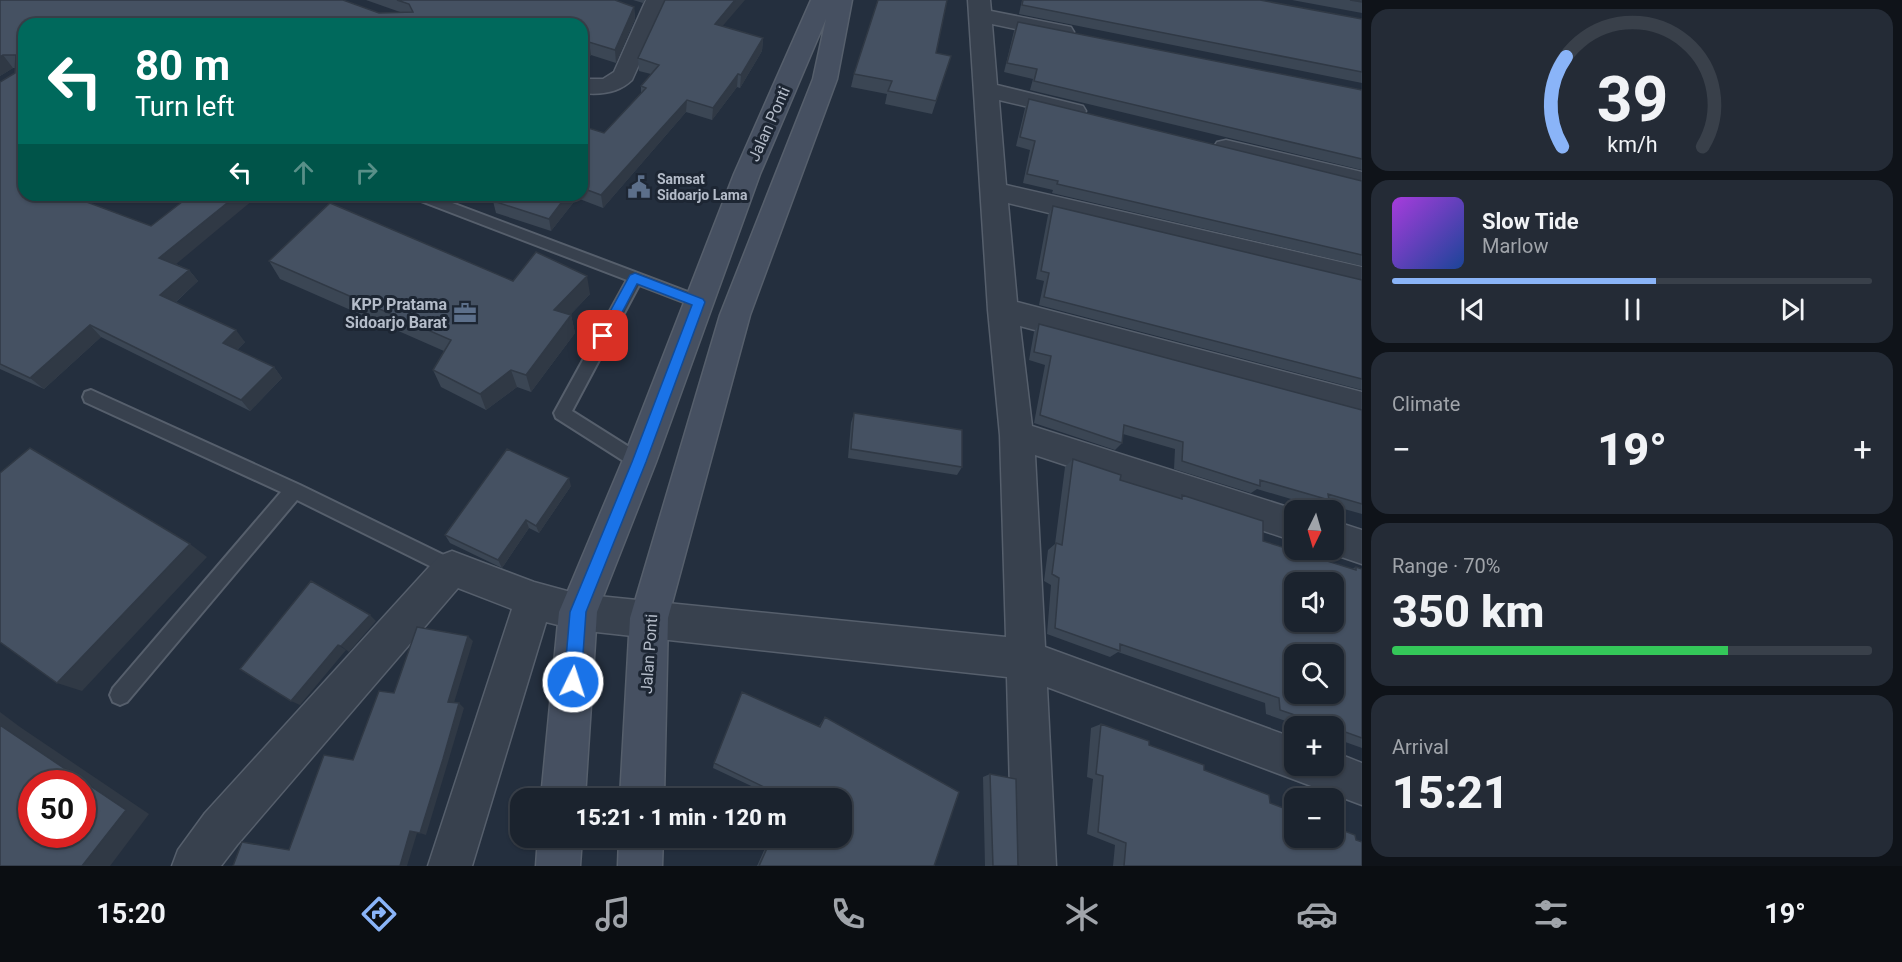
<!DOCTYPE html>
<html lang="en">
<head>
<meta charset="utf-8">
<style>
  body { margin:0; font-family:Roboto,sans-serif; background:#242b36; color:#f1f3f6; height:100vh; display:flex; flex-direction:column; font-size:22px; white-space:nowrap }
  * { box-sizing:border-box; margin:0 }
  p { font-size:20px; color:#a0a4aa }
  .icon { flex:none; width:33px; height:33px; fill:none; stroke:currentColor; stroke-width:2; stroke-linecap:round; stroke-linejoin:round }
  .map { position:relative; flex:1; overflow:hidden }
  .drawer { display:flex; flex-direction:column; gap:9px; padding:9px; background:#0f1319; width:540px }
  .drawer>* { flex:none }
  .top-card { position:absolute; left:18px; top:18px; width:570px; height:183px; border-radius:18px; box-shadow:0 2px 4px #0004,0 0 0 2px #39404a; background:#00695c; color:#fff; overflow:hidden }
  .needle { width:39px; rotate:185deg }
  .fabs { position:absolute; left:1284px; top:500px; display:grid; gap:12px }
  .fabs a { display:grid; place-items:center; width:60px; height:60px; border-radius:12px; background:#1b232e; box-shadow:0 2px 4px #0004,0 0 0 2px #39404a; font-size:30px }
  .speed { position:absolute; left:18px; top:770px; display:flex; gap:12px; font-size:30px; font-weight:700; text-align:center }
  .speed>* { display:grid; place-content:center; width:78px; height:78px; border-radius:50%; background:#1b232e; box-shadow:0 2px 4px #0004,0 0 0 2px #39404a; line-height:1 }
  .speed .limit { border:9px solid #d22; background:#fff; color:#111 }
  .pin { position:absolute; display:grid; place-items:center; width:51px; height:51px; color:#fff; margin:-26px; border-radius:12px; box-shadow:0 3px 9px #0006 }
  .me { position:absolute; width:66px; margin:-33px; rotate:4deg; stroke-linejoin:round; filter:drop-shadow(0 0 4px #0008) }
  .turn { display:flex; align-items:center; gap:21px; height:126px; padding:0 18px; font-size:27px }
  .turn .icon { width:78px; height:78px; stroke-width:2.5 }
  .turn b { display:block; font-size:42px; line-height:51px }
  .lanes { display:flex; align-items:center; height:57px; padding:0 18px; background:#0003; justify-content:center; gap:30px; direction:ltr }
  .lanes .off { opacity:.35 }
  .big { font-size:45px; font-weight:800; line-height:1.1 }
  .drawer .card { flex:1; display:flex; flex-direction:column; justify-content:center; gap:9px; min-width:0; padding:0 21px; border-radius:18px; background:#242b36 }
  .drawer .dial { align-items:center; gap:0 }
  .dial svg { height:156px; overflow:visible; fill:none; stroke:#39404a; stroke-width:7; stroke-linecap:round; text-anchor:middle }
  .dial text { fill:#f1f3f6; stroke:none }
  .song { display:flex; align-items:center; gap:18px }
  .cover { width:72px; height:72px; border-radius:9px; background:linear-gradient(135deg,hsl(280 70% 55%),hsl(220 70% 35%)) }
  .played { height:6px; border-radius:3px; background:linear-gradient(90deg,#8ab4f8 55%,#39404a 55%) }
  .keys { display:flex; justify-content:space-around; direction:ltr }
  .heat { display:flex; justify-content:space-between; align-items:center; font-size:33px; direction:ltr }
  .charge { height:9px; border-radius:4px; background:linear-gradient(90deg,#34c759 70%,#39404a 0) }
  .trip { position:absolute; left:510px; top:788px; width:342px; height:60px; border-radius:18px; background:#1b232e; box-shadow:0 2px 4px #0004,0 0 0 2px #39404a; font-weight:800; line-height:60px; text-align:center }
  .tabs { display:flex; height:96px; justify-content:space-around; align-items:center; background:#0b0e12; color:#a0a4aa }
  .tabs .icon { width:42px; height:42px }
  .tabs .current { color:#8ab4f8 }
  .tabs b { font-size:27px; color:#f1f3f6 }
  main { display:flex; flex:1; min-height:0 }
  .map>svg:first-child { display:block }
</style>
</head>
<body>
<main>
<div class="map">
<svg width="1362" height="866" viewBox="0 0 1362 866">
  <rect width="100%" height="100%" fill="#242f3e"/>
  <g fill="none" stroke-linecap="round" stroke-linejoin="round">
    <g stroke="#565f6c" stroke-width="4">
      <path id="service" d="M411,195H431L704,298L706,302L704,306L699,308L639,285L572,411L645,457L647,462L645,467L639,469L633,467L556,418L554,413L627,280L413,198Z
        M91,390L300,485L458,562L461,568L458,574L452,577L446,574L297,500L127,702L120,705L113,702L110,695L113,688L281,492L85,402L83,397L85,392Z"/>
    </g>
    <g stroke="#565f6c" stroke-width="3">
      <path id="minor" d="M646,0H668L632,80C619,93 599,95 582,93V79H603L614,72Z
        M968,0H990L991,11L1071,27L1074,32L1071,37L1063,39L992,24L997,85L1083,106L1086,111L1083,116L1074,118L999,100L1006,185L1362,267V289L1008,203L1017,302L1362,392V418L1020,326L1032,426L1297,510H1294V541L1035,455L1045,647L1294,738V765H1334V752L1362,763V805L1047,687L1056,866H1012L1007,677L578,630L546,622L472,866H428L512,609L458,588L237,845L221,866H172L178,850L205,813L439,556L452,551L534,582L578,594L1006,637L1000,435L988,310Z
        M1226,140L1362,172V190L1217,154L1213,148L1217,142Z
        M1334,521L1362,530V564L1321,550L1334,549Z"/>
    </g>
    <g stroke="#565f6c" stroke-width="3">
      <path id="secondary" d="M811,0H852L837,79L750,315L668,618L664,798H620L630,618L720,315L813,79L826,19L760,174L656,462L597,612L585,798H541L559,612L622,462L734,174Z
        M538,837H582L580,866H536Z
        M619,837H663L662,866H618Z"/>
    </g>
    <use href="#service" fill="#38414e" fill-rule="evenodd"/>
    <use href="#minor" fill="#38414e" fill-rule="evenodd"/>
    <use href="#secondary" fill="#465061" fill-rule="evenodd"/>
  </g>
  <path fill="#3b4654" d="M0,0L379,13L400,12L366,0H615L634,7L635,19L616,63L591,55L584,61H582V24H24L69,195L176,264L189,270L198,281L176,302L245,342L237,350L274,367L282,378L250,411L101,337L44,389L0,369V82L15,73V68H13L0,76Z
    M633,0H645L643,3Z
    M1022,0H1260L1362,19V83L1019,14Z
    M1292,0H1362V13Z
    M1018,22L1362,90V170L1030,90L1033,79L1004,72L1014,31Z
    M723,26L763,38L762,51L740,88L737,87L712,120L686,112L603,208L577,198L551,231L496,213L493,201L498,195H582V126L604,133L641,93V86L651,74L639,71L638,58Z
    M936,53L951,56L932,114L885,104L887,94L851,87L854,74Z
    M1029,99L1362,181V266L1052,193L1053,190L1023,183L1030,150L1016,146L1025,108Z
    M1053,206L1362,280V390L1039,305L1044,281L1036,279L1048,215Z
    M269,261L590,294L570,315H571L575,333L531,392L517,387L486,410L441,387L433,370L444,351L280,279Z
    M1039,324L1362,410V514L1323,503L1318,507L1257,489L1251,493L1174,469L1175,449L1123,434L1122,443L1115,450L1034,423L1045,365L1029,360L1034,332Z
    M854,413L962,467L957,475L848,458L851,423Z
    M1073,459L1120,480L1179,498L1182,495L1263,541L1351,569L1356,567L1362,569V748L1334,738V726H1300L1266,714L1265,703L1118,652L1110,657L1047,634L1051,585L1044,581L1048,550L1055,544L1065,467Z
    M571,486L539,533L529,528L502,568L450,543L445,535Z
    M825,717L934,866H757L770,837H842V798H777L713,768L714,763L819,726Z
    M1101,724L1204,770L1270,803L1356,840L1362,866H1113L1115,845L1087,834L1093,779L1087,777L1091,728Z
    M990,774L1018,865L1019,866H985L983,777Z"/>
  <path fill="#303945" d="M735,0H745L714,36L715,24Z
    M634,7L635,19L616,63L615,50Z
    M763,38L762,51L740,88L741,75Z
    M589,42L591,55L584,61L583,49Z
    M3,55L13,68L0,76V57Z
    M738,74L737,87L712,120L713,108Z
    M687,100L686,112L603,208L601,195Z
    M237,195H259L169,270L159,258Z
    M567,195H576L577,198L551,231L549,219Z
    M189,270L198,281L170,307L160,295Z
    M587,276L590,294L558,328L554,310Z
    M571,315L575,333L531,392L526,375Z
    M90,325L101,337L44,389L30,378Z
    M236,330L245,342L232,354L223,343Z
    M274,367L282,378L250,411L241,400Z
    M511,370L517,387L486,410L480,394Z
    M569,478L571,486L539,533L536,526Z
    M526,520L529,528L502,568L498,560Z
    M190,544L207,557L82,691L57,683Z
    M370,615L376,621L349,652L341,646Z
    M468,636L473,641L453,706L448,702Z
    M338,645L346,650L300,705L291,701Z
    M459,703L464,708L448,762L426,835L420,833Z
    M0,712L20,727L149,814L110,866H82L0,725Z
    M410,831L417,833L407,866H400Z"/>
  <path fill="#455162" stroke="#303945" stroke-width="1.5" fill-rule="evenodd" d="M0,0H343L379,13L413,12L409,4L397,0H615L634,7L615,50L589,42L582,49V24H24V195H68L151,226L191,195H237L159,258L189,270L160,295L236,330L223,343L274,367L241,400L90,325L30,378L0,364V82L15,73L16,55H3L0,57Z
    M665,0H735L715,24L763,38L741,75L738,74L713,108L687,100L601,195L582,188V126L604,133L646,88L641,86L659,65L638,58Z
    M878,0H947L936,53L951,56L936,101L888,91L892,81L854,74Z
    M1023,0H1260L1362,19V72L1022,5Z
    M1350,0H1362V2Z
    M1018,22L1362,90V159L1034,81L1037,69L1007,63Z
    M1029,99L1362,181V255L1057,184L1058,181L1027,174L1035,141L1020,137Z
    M498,195H567L549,219L493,201Z
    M330,203L513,281L536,252L587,276L554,310L571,315L526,375L511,370L480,394L433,370L451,340L269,261Z
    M1053,206L1362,280V379L1044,297L1049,273L1041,271Z
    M1039,324L1362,410V504L1328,494L1329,500L1260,480V486L1182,461L1183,442L1124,425L1122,443L1040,415L1051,356L1034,352Z
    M854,413L962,430V467L851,449Z
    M30,448L190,544L57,683L0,642V473Z
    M507,449L569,478L536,526L526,520L498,560L445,535Z
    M1073,459L1121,475L1120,480L1182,499V495L1263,521V541L1356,570V567L1362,569V738L1334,728V726H1327L1280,710L1279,698L1120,644V651L1055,628L1059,578L1052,574L1056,543L1062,545ZM1294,582H1334V621H1294ZM1294,654H1334V693H1294Z
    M311,581L370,615L341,646L338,645L291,701L240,669Z
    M417,627L468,636L448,702L459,703L443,759L420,833L410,831L400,866H233L242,842L289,850L324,755L353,760L379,691L394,693Z
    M742,692L820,727L825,717L959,792L934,866H759L772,837H842V798H787L714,763Z
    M1101,724L1149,741V745L1204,765V770L1269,795L1270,803L1294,812V837H1334V827L1355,835L1356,840L1362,842V866H1124L1126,843L1098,832L1103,776L1096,774Z
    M0,725L126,810L82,866H0ZM32,783H82V834H32Z
    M990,774L1016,779L1018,865L1019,866H993Z"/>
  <path fill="#1a73e8" stroke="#114b97" stroke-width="1.5" d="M635,273L703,299L705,302L646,462L586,612L581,682L578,688L573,690L567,688L564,682L570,612L632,462L692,305L637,284L608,339H599L597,336L599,332L630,275Z"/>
  <defs>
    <g id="civic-bare" transform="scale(1.8)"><path d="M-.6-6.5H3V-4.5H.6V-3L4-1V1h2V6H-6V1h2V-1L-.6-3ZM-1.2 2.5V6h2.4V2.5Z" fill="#5c6f8a" stroke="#1d2633" stroke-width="2.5" paint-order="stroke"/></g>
    <g id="office-bare" transform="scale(1.8)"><path d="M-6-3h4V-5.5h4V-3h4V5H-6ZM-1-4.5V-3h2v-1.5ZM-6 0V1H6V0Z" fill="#5c6f8a" stroke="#1d2633" stroke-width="2.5" paint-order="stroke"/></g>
  </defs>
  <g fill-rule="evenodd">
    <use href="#civic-bare" x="639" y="187"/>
    <use href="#office-bare" x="465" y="313"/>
  </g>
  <g text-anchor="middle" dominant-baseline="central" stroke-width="6" stroke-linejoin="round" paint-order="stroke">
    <g font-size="14" font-weight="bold" fill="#b4bcc9" stroke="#1d2633" text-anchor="start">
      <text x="657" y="179">Samsat<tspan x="657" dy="16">Sidoarjo Lama</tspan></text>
    </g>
    <g font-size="16" fill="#b4bcc9" stroke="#1d2633">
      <text transform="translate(769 124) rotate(-66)">Jalan Ponti</text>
      <text transform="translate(649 654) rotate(-86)">Jalan Ponti</text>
    </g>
    <g font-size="16" font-weight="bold" fill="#b4bcc9" stroke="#1d2633" text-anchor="end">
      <text x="447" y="304">KPP Pratama<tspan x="447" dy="18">Sidoarjo Barat</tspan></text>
    </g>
  </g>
</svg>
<div class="fabs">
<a><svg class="needle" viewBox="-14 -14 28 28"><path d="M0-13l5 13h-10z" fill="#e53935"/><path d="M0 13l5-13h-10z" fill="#a0a4aa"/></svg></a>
<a><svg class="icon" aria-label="sound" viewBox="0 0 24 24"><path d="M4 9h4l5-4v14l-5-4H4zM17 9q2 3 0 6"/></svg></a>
<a><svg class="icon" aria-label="search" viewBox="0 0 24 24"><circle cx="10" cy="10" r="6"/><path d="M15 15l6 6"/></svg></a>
<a>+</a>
<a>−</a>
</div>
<div class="speed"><div class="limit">50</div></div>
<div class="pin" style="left:603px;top:336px;background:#d93025"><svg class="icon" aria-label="arrive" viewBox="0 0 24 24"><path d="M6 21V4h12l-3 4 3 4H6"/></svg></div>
<svg class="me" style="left:573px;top:682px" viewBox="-20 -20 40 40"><circle r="17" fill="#1a73e8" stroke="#fff" stroke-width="3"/><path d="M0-11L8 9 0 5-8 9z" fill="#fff"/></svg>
<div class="trip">15:21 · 1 min · 120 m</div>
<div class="top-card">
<div class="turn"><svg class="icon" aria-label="left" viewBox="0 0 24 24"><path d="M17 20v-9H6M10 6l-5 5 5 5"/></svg><div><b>80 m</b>Turn left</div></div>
<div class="lanes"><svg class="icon" aria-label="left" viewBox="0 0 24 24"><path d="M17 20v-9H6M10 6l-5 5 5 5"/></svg><svg class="icon off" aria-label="ahead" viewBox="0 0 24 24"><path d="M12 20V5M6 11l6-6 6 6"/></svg><svg class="icon off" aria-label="right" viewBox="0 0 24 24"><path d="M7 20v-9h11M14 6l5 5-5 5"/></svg></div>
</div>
</div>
<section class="drawer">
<div class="card dial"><svg viewBox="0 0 100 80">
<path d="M14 69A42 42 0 1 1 86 69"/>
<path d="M14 69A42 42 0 0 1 16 23" stroke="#8ab4f8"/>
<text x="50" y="56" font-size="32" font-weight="700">39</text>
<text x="50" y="72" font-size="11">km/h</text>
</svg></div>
<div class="card">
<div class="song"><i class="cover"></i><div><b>Slow Tide</b><p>Marlow</p></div></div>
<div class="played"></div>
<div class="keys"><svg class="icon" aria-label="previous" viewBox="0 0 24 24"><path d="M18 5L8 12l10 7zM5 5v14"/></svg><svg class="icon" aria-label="pause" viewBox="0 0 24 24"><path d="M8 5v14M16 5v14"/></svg><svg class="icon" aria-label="next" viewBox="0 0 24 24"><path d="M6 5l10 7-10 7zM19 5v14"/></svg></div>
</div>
<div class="card"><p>Climate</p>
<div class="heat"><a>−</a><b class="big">19°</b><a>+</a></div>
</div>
<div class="card"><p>Range · 70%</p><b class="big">350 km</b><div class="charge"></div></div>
<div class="card"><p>Arrival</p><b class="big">15:21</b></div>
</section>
</main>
<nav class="tabs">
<b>15:20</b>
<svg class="icon current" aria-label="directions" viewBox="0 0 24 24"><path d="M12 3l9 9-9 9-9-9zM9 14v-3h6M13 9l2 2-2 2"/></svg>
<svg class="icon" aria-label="music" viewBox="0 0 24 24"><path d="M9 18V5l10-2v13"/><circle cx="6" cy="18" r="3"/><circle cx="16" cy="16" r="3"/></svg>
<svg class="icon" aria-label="phone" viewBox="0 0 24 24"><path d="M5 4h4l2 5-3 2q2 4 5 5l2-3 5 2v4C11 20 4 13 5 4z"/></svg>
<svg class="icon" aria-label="climate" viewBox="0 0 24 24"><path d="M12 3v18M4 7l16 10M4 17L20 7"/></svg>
<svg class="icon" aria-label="car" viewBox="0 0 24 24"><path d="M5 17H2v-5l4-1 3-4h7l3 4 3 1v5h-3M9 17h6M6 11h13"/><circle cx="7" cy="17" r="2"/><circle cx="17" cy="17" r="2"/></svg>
<svg class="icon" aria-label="filters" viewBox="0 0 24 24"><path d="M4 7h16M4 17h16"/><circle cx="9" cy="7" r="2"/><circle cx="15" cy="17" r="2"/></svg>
<b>19°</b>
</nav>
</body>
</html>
